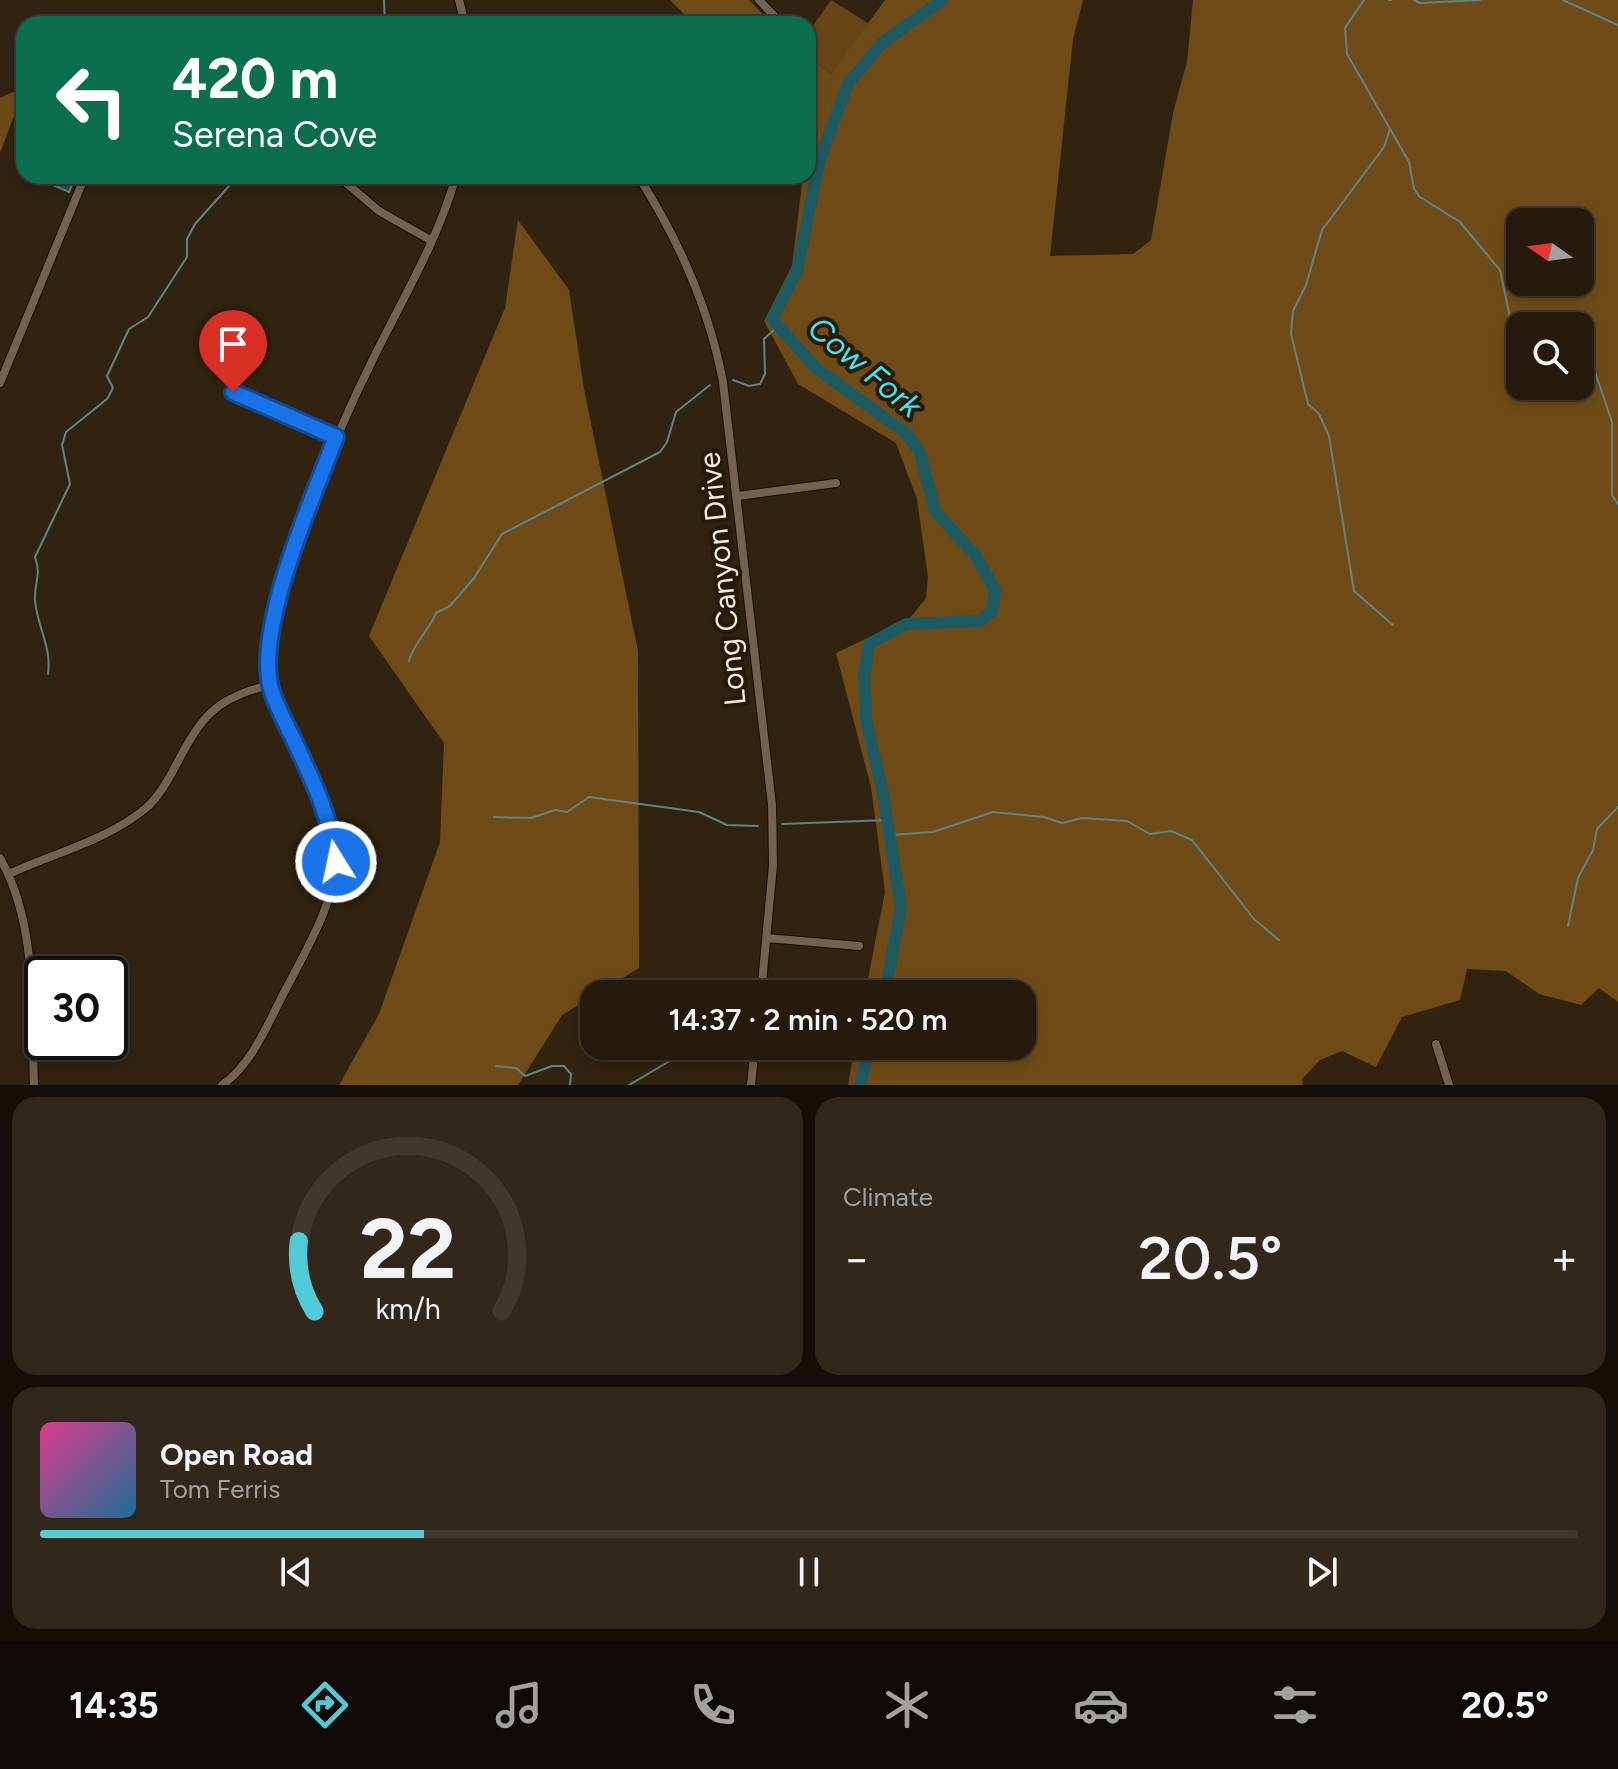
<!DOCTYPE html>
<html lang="en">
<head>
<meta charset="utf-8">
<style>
  body { margin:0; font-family:Figtree,sans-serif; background:#31271a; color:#f1f3f6; height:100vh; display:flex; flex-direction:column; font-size:30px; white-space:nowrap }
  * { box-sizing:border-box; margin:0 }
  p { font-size:26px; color:#a3a19d }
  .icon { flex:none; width:44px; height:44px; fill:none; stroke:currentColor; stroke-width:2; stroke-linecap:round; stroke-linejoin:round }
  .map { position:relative; height:1085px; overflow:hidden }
  .drawer { display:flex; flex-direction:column; gap:12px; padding:12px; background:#140e07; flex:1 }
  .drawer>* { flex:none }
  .banner { position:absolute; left:16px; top:16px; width:800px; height:168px; border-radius:24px; box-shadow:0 4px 12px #0003,0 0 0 2px #42382d; background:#0b6e4f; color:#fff; overflow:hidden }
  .needle { width:52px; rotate:284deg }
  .tools { position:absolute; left:1506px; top:208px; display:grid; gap:16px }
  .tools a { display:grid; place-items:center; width:88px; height:88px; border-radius:16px; background:#251a0c; box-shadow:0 4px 12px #0003,0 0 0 2px #42382d; font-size:40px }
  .speed { position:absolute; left:24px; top:956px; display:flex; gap:16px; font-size:40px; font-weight:700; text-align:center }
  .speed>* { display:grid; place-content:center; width:104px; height:104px; border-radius:50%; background:#251a0c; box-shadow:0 4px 12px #0003,0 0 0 2px #42382d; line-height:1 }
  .speed .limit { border:4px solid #111; border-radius:12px; background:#fff; color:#111 }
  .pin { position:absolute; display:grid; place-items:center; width:68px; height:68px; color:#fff; margin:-82px -34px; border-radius:50% 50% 50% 0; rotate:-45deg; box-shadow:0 0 8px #0007 }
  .pin .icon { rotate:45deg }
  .me { position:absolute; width:88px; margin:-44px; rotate:350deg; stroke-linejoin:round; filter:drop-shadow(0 0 6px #0008) }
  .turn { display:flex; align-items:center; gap:28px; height:168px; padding:0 24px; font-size:36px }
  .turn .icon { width:104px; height:104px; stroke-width:2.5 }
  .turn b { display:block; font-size:56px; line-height:68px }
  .big { font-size:60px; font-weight:600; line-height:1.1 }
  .drawer .card { flex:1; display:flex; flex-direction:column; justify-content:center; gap:12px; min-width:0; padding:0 28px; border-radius:24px; background:#31271a }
  .drawer .dial { align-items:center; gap:0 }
  .dial svg { height:208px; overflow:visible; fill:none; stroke:#42382d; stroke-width:7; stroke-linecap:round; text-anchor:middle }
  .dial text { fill:#f1f3f6; stroke:none }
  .song { display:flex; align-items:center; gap:24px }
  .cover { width:96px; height:96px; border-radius:12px; background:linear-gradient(135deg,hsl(330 70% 55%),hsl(200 70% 35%)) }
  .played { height:8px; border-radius:4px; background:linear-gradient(90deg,#52cbd9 25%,#42382d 25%) }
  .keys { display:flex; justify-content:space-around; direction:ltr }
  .heat { display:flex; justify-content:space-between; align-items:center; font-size:44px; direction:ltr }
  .drawer .tiles { flex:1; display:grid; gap:12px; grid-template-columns:1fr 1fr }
  .card:last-child { grid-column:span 2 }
  .trip { position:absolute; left:580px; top:980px; width:456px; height:80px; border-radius:24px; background:#251a0c; box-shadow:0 4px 12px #0003,0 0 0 2px #42382d; font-weight:600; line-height:80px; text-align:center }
  .tab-bar { display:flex; height:128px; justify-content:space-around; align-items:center; background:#0f0a05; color:#a3a19d }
  .tab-bar .icon { width:56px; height:56px }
  .tab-bar .on { color:#52cbd9 }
  .tab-bar b { font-size:36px; color:#f1f3f6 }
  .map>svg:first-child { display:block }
</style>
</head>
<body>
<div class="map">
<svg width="1618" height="1085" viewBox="0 0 1618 1085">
  <rect width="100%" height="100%" fill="#312310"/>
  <path fill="#664617" d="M831,0L869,24L831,74L808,57V33Z"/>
  <path fill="#6f4c17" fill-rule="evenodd" d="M670,0H749L772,24H694Z
    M885,0H1083L1073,39L1050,256L1133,254L1151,240L1173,113L1187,62L1193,0H1618V1002L1599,988L1581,1005L1539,994L1506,971L1467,969L1460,1000L1402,1017L1376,1067L1342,1051L1320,1060L1302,1079L1303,1085H848L855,1046H1022V994H865L885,892L871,787L836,653L910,618L926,598L928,577L917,499L896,443L798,384L764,321L792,266L803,176H808V57L831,74ZM1520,222H1580V282H1520ZM1580,326V386H1520V326Z
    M24,87V89L0,153V98Z
    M518,220L569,290L584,389L638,651L639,968L562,1015L518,1085H339L379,1014L440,842L444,743L369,636L505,308Z"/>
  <path fill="#1d5a61" stroke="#5e8687" stroke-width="2" d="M48,176H76L69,192L46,182Z"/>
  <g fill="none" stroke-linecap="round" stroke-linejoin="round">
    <path stroke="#5e8687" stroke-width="2" d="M384,0L385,24
      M1364,0L1345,28L1347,54L1409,162L1414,189L1420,197L1460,222L1500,270L1511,322L1520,331
      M1389,0H1391
      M1414,0L1420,3L1480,0
      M1563,0L1618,25
      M1390,129L1384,147L1322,230L1306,285L1293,311L1291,334L1308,404L1319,414L1329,436L1354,591L1393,625
      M1580,350L1588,351L1612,422V495L1618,504
      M733,380L749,386L760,384L765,374L764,339L776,328
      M409,661C414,642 429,631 436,613L450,606L474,578L502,534L660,452L667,442L676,412L710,385
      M48,674C52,648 37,626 35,600C34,581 42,577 35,557L70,484L62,445L66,432L107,399L113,388L107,376L129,329L148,317L187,257V239L195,224L238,176
      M494,817L531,818L555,810L567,812L589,797L699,812L727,825L758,826
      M782,824L888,820
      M890,835L933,832L993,812L1044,817L1062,823L1082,818L1127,821L1150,834L1171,831L1192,840L1254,919L1279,940
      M1568,926L1578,878L1593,850L1597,829L1618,807
      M496,1066L516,1068L525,1076L552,1066H564L571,1074L570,1085
      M629,1085L668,1062L685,1046"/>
    <path stroke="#1d5a61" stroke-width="12" d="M885,994L901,907L883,793L866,720L864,676L869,644L906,624L980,621L992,611L995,590L976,556L935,511L920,453L907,434L816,368L772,319L797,271L819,163L847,85L882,43L942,0
      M860,1085L870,1046"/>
    <g stroke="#180c00" stroke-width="10">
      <path id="street" d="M459,0L465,24
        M759,0L782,24
        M338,176L379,211L432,241
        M638,176C679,240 709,308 723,382L772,805L773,865L761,994
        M0,383L85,176
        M233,392L336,437
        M738,496L836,483
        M0,858C38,925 31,1010 34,1085
        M9,874C54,853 108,840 146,808C158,798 167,782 174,769C200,719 213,698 270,685
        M767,938L859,946
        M1436,1044L1449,1085
        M222,1085C254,1063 270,1018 288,985C350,870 349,857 293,738C281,713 267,687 269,658C271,622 283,588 294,553C316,485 342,421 374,357C403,298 438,240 456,176
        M751,1085L755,1046"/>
    </g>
    <use href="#street" stroke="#73634e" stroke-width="8"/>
  </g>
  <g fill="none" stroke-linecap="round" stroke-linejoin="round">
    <g stroke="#114b97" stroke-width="20">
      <path id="route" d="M233,392L336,437C313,497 257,623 270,685C274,702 284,720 292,736C311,777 331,816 336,862"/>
    </g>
    <use href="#route" stroke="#1a73e8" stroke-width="14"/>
  </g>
  <g text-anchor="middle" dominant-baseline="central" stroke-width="8" stroke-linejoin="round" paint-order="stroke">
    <g font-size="30" fill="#f5ebdf" stroke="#271a07">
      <text transform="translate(722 579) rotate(-96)">Long Canyon Drive</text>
    </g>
    <g font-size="32" font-style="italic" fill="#3ee5f7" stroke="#271a07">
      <text transform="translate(865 367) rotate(40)">Cow Fork</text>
    </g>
  </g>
</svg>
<div class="tools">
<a><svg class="needle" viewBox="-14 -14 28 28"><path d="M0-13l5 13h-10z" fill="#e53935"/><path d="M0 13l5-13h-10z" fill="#a3a19d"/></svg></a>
<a><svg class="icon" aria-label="search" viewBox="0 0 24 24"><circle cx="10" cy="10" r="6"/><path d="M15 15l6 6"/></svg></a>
</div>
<div class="speed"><div class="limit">30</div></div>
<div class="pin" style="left:233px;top:392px;background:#d93025"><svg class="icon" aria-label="arrive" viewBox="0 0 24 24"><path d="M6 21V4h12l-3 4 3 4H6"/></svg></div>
<svg class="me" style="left:336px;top:862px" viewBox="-20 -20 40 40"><circle r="17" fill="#1a73e8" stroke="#fff" stroke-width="3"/><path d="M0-11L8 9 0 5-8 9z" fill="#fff"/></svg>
<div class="trip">14:37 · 2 min · 520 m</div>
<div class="banner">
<div class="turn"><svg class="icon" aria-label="left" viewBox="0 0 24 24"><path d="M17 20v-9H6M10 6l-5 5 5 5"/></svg><div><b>420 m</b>Serena Cove</div></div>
</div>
</div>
<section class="drawer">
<div class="tiles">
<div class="card dial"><svg viewBox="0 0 100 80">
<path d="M14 69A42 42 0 1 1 86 69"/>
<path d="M14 69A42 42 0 0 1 8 42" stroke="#52cbd9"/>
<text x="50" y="56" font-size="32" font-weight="700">22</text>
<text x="50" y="72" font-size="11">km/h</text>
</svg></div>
<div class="card"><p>Climate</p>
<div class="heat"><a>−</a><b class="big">20.5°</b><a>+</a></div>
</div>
<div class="card">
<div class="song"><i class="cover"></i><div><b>Open Road</b><p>Tom Ferris</p></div></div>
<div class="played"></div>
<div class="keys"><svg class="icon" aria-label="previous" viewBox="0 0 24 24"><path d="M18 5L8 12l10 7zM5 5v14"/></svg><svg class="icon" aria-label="pause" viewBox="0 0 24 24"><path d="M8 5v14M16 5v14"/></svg><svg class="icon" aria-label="next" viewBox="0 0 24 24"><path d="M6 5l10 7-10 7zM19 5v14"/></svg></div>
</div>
</div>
</section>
<nav class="tab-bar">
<b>14:35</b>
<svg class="icon on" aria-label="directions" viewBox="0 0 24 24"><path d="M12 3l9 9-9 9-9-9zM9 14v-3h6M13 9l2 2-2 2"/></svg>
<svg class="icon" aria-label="music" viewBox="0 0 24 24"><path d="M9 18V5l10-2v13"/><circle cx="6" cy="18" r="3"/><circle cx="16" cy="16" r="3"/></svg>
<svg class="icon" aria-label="phone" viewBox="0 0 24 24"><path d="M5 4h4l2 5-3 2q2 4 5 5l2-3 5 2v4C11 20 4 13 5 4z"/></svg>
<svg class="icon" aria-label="climate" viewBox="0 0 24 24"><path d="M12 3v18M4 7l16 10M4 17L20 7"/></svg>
<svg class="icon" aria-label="car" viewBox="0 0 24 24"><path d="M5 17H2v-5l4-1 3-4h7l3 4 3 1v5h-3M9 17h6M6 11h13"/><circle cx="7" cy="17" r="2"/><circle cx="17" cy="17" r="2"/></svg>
<svg class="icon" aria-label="filters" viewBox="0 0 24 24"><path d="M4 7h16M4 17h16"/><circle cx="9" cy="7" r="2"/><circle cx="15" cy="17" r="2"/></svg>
<b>20.5°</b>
</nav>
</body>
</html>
